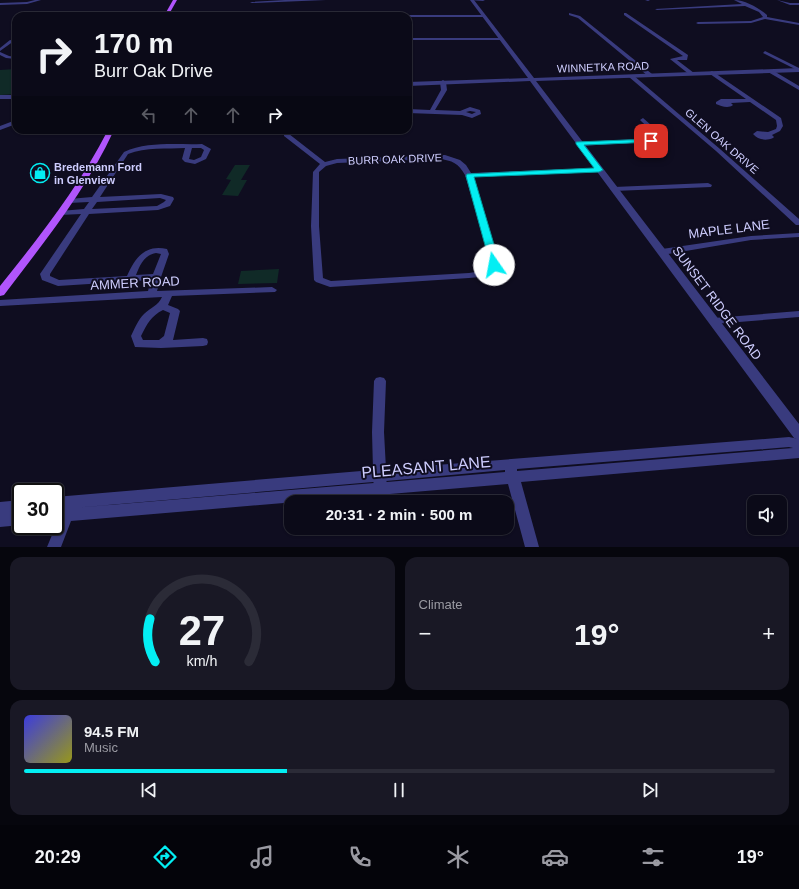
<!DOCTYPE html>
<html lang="en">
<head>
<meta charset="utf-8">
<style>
  body { margin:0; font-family:Arial,sans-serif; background:#191825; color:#f1f3f6; height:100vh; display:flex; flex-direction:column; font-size:15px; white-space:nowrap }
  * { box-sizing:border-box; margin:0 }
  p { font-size:13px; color:#9a9aa2 }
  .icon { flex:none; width:22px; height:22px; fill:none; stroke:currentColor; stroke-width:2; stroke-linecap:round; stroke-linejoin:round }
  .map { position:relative; height:547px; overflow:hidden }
  .side { display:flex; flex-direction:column; gap:10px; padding:10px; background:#06060d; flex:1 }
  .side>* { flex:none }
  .hud { position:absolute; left:12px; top:12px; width:400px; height:122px; border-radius:12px; box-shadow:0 1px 3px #0004,0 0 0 1px #2b2b37; background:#0b0a18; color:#f1f3f6; overflow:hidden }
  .controls { position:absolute; left:747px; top:495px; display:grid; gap:8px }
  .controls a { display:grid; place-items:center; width:40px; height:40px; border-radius:8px; background:#0b0a18; box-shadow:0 1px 3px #0004,0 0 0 1px #2b2b37; font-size:20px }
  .speed { position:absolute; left:12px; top:483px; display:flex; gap:8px; font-size:20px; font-weight:700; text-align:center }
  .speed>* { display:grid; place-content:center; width:52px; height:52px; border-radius:50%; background:#0b0a18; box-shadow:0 1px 3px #0004,0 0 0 1px #2b2b37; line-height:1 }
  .speed .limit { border:2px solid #111; border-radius:6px; background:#fff; color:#111 }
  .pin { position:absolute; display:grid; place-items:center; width:34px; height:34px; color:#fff; margin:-17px; border-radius:8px; box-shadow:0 2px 6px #0006 }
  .me { position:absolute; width:44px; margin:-22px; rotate:348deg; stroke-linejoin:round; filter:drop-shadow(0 0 3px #0008) }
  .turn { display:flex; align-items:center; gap:14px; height:84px; padding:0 16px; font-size:18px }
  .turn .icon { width:52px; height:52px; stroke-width:2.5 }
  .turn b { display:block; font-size:28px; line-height:34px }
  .lanes { display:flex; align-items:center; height:38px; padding:0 16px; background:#0003; justify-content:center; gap:20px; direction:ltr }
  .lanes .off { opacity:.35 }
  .big { font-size:30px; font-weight:700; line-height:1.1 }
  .side .card { flex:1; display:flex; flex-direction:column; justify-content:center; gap:6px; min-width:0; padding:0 14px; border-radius:12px; background:#191825 }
  .side .dial { align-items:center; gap:0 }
  .dial svg { height:104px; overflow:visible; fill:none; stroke:#2b2b37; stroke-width:7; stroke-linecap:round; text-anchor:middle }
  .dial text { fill:#f1f3f6; stroke:none }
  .song { display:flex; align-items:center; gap:12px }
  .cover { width:48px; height:48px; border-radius:6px; background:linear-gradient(135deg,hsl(240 70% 55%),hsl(60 70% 35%)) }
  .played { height:4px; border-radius:2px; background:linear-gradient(90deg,#03eef3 35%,#2b2b37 35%) }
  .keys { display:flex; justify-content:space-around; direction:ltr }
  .heat { display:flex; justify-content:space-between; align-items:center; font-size:22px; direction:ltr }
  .side .tiles { flex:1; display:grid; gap:10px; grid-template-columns:1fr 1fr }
  .card:last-child { grid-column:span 2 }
  .trip { position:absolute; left:284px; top:495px; width:230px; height:40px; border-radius:12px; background:#0b0a18; box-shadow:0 1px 3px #0004,0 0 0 1px #2b2b37; font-weight:700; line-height:40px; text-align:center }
  .menu { display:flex; height:64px; justify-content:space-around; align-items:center; background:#04040a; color:#9a9aa2 }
  .menu .icon { width:28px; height:28px }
  .menu .current { color:#03eef3 }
  .menu b { font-size:18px; color:#f1f3f6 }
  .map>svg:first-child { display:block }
</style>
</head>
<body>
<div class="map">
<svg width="799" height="547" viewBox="0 0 799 547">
  <rect width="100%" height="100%" fill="#0f0d20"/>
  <path fill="#102a27" d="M16,69V94L0,95V70Z
    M235,165H250L241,180H247L238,196L222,195L231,180L226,179Z
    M279,269L277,283L238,284L241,271Z"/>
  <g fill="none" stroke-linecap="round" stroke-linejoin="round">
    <path fill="#393b7e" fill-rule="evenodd" d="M35,0H41L27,4L0,5V3L27,2Z
      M285,0H326L252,3L250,2Z
      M470,0H485L483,1Z
      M645,0H650L648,1Z
      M734,0C745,0 759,8 767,15V17L799,23V25L765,19L751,23L698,24L696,23L698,22L751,21L763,17L759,12L745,6L657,10L655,9L742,4Z
      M777,0L790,3H799V5H790Z
      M569,13L580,16L652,74V76H648L578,18L569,15Z
      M624,13H626L688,55L687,60H677L694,73V75H690L670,59L683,56L624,15Z
      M385,15H404L406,16H383Z
      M408,15H483L485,16L483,17H408L406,16Z
      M408,38H501L503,39L501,40H408Z
      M10,40L14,41L0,51V48Z
      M765,51L799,68V71L763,53Z
      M0,52L9,56L16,57V59L6,58L0,55Z
      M768,70H772L799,86V90L768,72Z
      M712,71L781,118L783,126L780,131L772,135L774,137L773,138C766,141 758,140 753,134L757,131L768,132L776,129L777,126L776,120L750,102L731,103L733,105C728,109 721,106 716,104V102L721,99H746L710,74V72Z
      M629,75H633L720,149L799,219V225H796L716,151L629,77Z
      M443,80L446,82L447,90L435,110L460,111L470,107L480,110L481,114L472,118L462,115L408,113V109L430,110L441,90L440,82ZM470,111L476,112L472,114L466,112Z
      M0,95H16V99H0Z
      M643,118L667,139V141L579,146L576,144L579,142L659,138L641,121L640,120Z
      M16,120V124L0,130V126Z
      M284,130H290L289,134L325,162L337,159L445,155L460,160L466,165L471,173L599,168L602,170L599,172L473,177L498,258C498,275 484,277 469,278L330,287L316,282L314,280L311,226L313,172L320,164L284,136ZM439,159C452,160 459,164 465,175L490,258L488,267L481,271L469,273L331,281L323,278L319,226V172L326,166L337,163Z
      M202,144L211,149L206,159L195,164L185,162L182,159L185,148C167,149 146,147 128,154L100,197L161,194L173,197L174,199L170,206L158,210L89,214L50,274V276L59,280L127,276C135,258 145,244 167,249L169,254L161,277L157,291L272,287L277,290L275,292L172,296L168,305L178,309L180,311L173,340L203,338L207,339L208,342L207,345L203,346L161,348L135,347L131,336C135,328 138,320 144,314C151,307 158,306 162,297L0,306V300L148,291L151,280L58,286L42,280L40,274L81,214L60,215L56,213L60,211L84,209L89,202L69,203L65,201L69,199L92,197L124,152C148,141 177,145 202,144ZM192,148H201L204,150L201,157L194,160L189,159ZM160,198L166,200L164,202L157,206L92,209L97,202ZM156,253L161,254L153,274L136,275C140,265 144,255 156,253ZM163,310L170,313L164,336L159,340H143L141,336C147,324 151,316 163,310Z
      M708,183L712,185L711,187L614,191L610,189L614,187Z
      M799,233V237L751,240L662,255L658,252L662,249L751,236Z
      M799,311V317L714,324L710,323L709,321L710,319L714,318Z
      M380,377L384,378L386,381L384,432L386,469L789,437L799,439V458L521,482L539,547H525L508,484L71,521L61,547H47L57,523H55V497L373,470L372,432L374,381L376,378ZM789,447L793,448L517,471V469ZM505,470V472L387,482L386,481ZM373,482L374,483L73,508Z
      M21,500V525L0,527V502Z"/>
    <path fill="#393b7e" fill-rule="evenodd" d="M470,0H474L534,78L799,68V72L536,81L799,424V440L794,438L530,81L408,86V82L528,78Z"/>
    <path fill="#b155fd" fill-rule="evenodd" d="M173,0H177L168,16H164Z
      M108,130H114C86,191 44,242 4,295L0,296V286C40,236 79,187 108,130Z"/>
  </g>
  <path fill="#03eef3" stroke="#029b9e" d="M651,139H653V142L584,145L603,170L599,172L474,177L498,258L497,267H491L466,176L467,174L594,168L576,144V142Z"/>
  <defs>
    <g id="shop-ring" transform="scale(1)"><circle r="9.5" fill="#0f0d20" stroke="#03eef3" stroke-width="1.5"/><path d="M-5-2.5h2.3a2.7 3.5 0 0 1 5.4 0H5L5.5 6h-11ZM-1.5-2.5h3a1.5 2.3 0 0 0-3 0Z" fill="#03eef3"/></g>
  </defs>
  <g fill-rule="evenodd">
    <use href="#shop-ring" x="40" y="173"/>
  </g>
  <g text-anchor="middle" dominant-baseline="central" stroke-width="4" stroke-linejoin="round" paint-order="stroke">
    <g font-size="11" fill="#cecdfe" stroke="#0f0d20">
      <text transform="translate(603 67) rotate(-2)">WINNETKA ROAD</text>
      <text transform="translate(722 141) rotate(41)">GLEN OAK DRIVE</text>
      <text transform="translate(395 159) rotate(-2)">BURR OAK DRIVE</text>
    </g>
    <g font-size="11" font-weight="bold" fill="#cecdfe" stroke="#0f0d20" text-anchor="start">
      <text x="54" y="167">Bredemann Ford<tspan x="54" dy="13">in Glenview</tspan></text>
    </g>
    <g font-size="13" fill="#cecdfe" stroke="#0f0d20">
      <text transform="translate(729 229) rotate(-7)">MAPLE LANE</text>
      <text transform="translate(135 283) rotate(-3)">AMMER ROAD</text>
      <text transform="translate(717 303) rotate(53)">SUNSET RIDGE ROAD</text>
    </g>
    <g font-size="16" fill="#cecdfe" stroke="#0f0d20">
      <text transform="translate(426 467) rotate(-5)">PLEASANT LANE</text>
    </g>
  </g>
</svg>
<div class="controls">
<a><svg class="icon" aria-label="sound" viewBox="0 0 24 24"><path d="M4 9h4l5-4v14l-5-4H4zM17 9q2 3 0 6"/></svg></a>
</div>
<div class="speed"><div class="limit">30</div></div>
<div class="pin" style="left:651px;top:141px;background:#d93025"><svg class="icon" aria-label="arrive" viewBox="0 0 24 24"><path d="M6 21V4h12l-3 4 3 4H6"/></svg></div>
<svg class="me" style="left:494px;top:265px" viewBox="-20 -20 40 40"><circle r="19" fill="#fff"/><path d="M0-13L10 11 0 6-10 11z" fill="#03eef3"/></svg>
<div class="trip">20:31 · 2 min · 500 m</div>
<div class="hud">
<div class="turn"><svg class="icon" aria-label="right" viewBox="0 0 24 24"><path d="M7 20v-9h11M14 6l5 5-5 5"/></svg><div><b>170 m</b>Burr Oak Drive</div></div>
<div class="lanes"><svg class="icon off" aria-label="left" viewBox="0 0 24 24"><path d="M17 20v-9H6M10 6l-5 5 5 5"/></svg><svg class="icon off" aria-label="ahead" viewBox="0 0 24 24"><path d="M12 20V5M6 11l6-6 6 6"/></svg><svg class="icon off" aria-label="ahead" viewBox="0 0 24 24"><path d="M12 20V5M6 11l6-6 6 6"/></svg><svg class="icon" aria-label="right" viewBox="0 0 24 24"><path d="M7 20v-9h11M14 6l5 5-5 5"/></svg></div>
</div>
</div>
<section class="side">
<div class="tiles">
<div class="card dial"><svg viewBox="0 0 100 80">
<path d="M14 69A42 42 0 1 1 86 69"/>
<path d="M14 69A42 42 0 0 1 10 36" stroke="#03eef3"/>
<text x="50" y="56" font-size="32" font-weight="700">27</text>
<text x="50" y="72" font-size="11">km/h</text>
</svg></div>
<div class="card"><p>Climate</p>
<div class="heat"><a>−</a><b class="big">19°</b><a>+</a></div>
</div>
<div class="card">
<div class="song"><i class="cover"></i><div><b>94.5 FM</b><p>Music</p></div></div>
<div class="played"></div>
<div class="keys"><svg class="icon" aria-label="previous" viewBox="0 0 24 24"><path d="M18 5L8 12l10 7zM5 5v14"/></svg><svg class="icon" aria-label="pause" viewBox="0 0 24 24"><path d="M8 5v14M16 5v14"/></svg><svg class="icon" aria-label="next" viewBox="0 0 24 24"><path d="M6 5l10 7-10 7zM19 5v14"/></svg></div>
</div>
</div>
</section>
<nav class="menu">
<b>20:29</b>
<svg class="icon current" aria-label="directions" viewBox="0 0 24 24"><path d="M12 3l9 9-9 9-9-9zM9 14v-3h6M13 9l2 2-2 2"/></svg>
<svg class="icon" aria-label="music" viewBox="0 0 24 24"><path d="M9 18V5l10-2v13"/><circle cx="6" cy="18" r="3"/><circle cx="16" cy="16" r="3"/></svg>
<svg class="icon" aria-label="phone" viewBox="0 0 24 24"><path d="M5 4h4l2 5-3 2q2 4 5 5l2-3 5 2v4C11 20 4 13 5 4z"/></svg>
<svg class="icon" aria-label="climate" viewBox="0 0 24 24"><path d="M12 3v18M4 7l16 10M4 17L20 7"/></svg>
<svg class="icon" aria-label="car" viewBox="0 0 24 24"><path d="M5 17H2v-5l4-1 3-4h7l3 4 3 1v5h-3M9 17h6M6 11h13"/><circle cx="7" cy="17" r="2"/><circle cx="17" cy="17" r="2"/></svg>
<svg class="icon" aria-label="filters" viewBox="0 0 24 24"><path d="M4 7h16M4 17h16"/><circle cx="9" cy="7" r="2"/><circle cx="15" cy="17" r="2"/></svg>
<b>19°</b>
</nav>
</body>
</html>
